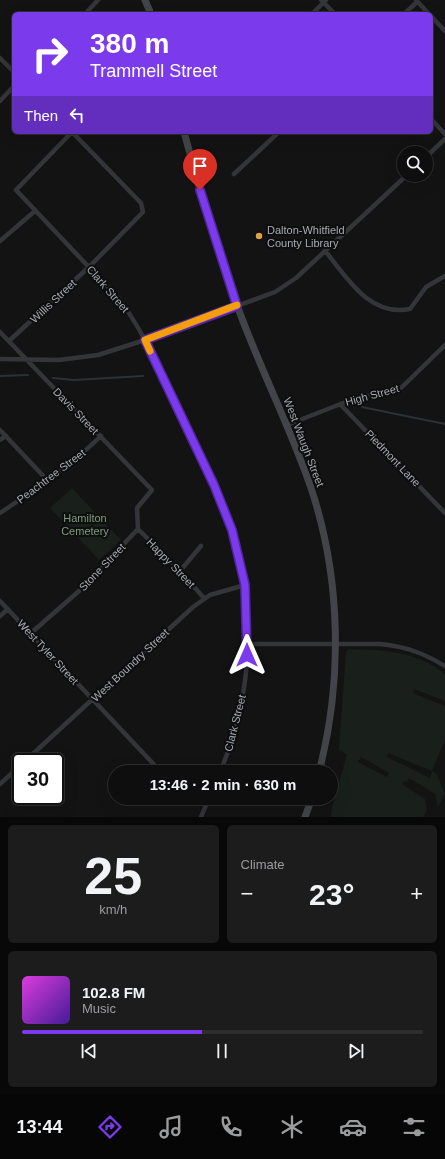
<!DOCTYPE html>
<html lang="en">
<head>
<meta charset="utf-8">
<style>
  body { margin:0; font-family:Helvetica,sans-serif; background:#1c1c1d; color:#f1f3f6; height:100vh; display:flex; flex-direction:column; font-size:15px; white-space:nowrap }
  * { box-sizing:border-box; margin:0 }
  p { font-size:13px; color:#9b9c9e }
  .icon { flex:none; width:22px; height:22px; fill:none; stroke:currentColor; stroke-width:2; stroke-linecap:round; stroke-linejoin:round }
  .map { position:relative; height:817px; overflow:hidden }
  .side { display:flex; flex-direction:column; gap:8px; padding:8px; background:#080808; flex:1 }
  .side>* { flex:none }
  .banner { position:absolute; left:12px; top:12px; width:421px; height:122px; border-radius:6px; box-shadow:0 4px 16px #0002,0 0 0 1px #2e2e2f; background:#7c3aed; color:#fff; overflow:hidden }
  .controls { position:absolute; left:397px; top:146px; display:grid; gap:8px }
  .controls a { display:grid; place-items:center; width:36px; height:36px; border-radius:50%; background:#0e0e0f; box-shadow:0 4px 16px #0002,0 0 0 1px #2e2e2f; font-size:20px }
  .speed { position:absolute; left:12px; top:753px; display:flex; gap:8px; font-size:20px; font-weight:700; text-align:center }
  .speed>* { display:grid; place-content:center; width:52px; height:52px; border-radius:50%; background:#0e0e0f; box-shadow:0 4px 16px #0002,0 0 0 1px #2e2e2f; line-height:1 }
  .speed .limit { border:2px solid #111; border-radius:6px; background:#fff; color:#111 }
  .pin { position:absolute; display:grid; place-items:center; width:34px; height:34px; color:#fff; margin:-41px -17px; border-radius:50% 50% 50% 0; rotate:-45deg; box-shadow:0 0 4px #0007 }
  .pin .icon { rotate:45deg }
  .me { position:absolute; width:44px; margin:-22px; rotate:0deg; stroke-linejoin:round; filter:drop-shadow(0 0 3px #0008) }
  .turn { display:flex; align-items:center; gap:14px; height:84px; padding:0 12px; font-size:18px }
  .turn .icon { width:52px; height:52px; stroke-width:2.5 }
  .turn b { display:block; font-size:28px; line-height:34px }
  .then { display:flex; align-items:center; height:38px; padding:0 12px; background:#0003; gap:8px; font-size:15px }
  .big { font-size:30px; font-weight:700; line-height:1.1 }
  .side .card { flex:1; display:flex; flex-direction:column; justify-content:center; gap:6px; min-width:0; padding:0 14px; border-radius:6px; background:#1c1c1d }
  .side .dial { align-items:center; gap:0 }
  .dial b { font-size:52px; line-height:1 }
  .song { display:flex; align-items:center; gap:12px }
  .cover { width:48px; height:48px; border-radius:6px; background:linear-gradient(135deg,hsl(300 70% 55%),hsl(260 70% 35%)) }
  .played { height:4px; border-radius:2px; background:linear-gradient(90deg,#7c3aed 45%,#2e2e2f 45%) }
  .keys { display:flex; justify-content:space-around; direction:ltr }
  .heat { display:flex; justify-content:space-between; align-items:center; font-size:22px; direction:ltr }
  .side .tiles { flex:1; display:grid; gap:8px; grid-template-columns:1fr 1fr }
  .card:last-child { grid-column:span 2 }
  .trip { position:absolute; left:108px; top:765px; width:230px; height:40px; border-radius:20px; background:#0e0e0f; box-shadow:0 4px 16px #0002,0 0 0 1px #2e2e2f; font-weight:700; line-height:40px; text-align:center }
  .tabs { display:flex; height:64px; justify-content:space-around; align-items:center; background:#060606; color:#9b9c9e }
  .tabs .icon { width:28px; height:28px }
  .tabs .current { color:#7c3aed }
  .tabs b { font-size:18px; color:#f1f3f6 }
  .map>svg:first-child { display:block }
</style>
</head>
<body>
<div class="map">
<svg width="445" height="817" viewBox="0 0 445 817">
  <rect width="100%" height="100%" fill="#131314"/>
  <path fill="#191f1a" fill-rule="evenodd" d="M72,488L121,540L99,560L50,508Z
    M349,649C384,650 416,651 445,674V701L414,689L413,693L445,706V740L432,771L437,774L445,794L438,807L435,794L409,778L407,782L404,781L402,784L425,799L427,810L423,817H331L332,806L347,755L339,749L346,652ZM388,753L432,771L430,778L387,757ZM361,757L389,773L387,777L358,762Z"/>
  <g fill="none" stroke-linecap="round" stroke-linejoin="round">
    <path stroke="#2a3237" stroke-width="2" d="M0,376L28,375
      M53,378L74,380L143,376
      M362,407L445,424"/>
    <path stroke="#343539" stroke-width="4.5" d="M321,0L335,14
      M416,0L429,14
      M85,14L98,0
      M312,14L326,0
      M404,14L417,2
      M431,16L445,31
      M0,58L14,72
      M0,101L14,86
      M431,119L445,134
      M72,132L16,190L119,299C145,333 161,374 180,413C198,452 218,489 232,529C258,607 252,697 220,772
      M426,157L445,139
      M234,174L279,132
      M0,241L35,211
      M326,252C348,279 370,317 410,309L426,287L445,276
      M0,332L152,490L137,508L138,529L79,591L31,633
      M9,341L89,267L143,212L141,203L72,132
      M0,359L59,360L98,355L145,340L275,292L296,278L407,175
      M340,404L445,513
      M287,425L356,398L395,391L402,387L445,345
      M0,430L48,481
      M0,440L6,436
      M0,513C36,489 70,466 101,436
      M138,529L180,571L204,598
      M180,571L201,546
      M0,601L161,772
      M0,616L8,609
      M247,644H381C407,647 423,653 445,666
      M24,762L193,607L210,595L245,585
      M0,784L21,765
      M201,817L209,798"/>
    <path stroke="#424449" stroke-width="7" d="M145,0L151,14
      M184,132C200,190 216,248 237,305C259,367 290,426 311,488C341,578 343,680 319,772
      M305,817L312,798"/>
  </g>
  <g fill="none" stroke-linecap="round" stroke-linejoin="round">
    <g stroke="#51269a" stroke-width="10">
      <path id="route" d="M200,190L237,306L145,340L214,485L232,530L245,585L247,655"/>
    </g>
    <use href="#route" stroke="#7c3aed" stroke-width="7"/>
    <path stroke="#f59e0b" stroke-width="7" d="M150,351L145,340L237,305"/>
  </g>
  <circle fill="#dfa140" stroke="#0e0e0f" stroke-width="1.5" cx="259" cy="236" r="4"/>
  <g text-anchor="middle" dominant-baseline="central" stroke-width="4" stroke-linejoin="round" paint-order="stroke">
    <g font-size="11" fill="#a6abb3" stroke="#0e0e0f" text-anchor="start">
      <text x="267" y="230">Dalton-Whitfield<tspan x="267" dy="13">County Library</tspan></text>
    </g>
    <g font-size="11" fill="#a6abb3" stroke="#0e0e0f">
      <text transform="translate(108 289) rotate(49)">Clark Street</text>
      <text transform="translate(53 301) rotate(-43)">Willis Street</text>
      <text transform="translate(372 395) rotate(-15)">High Street</text>
      <text transform="translate(76 411) rotate(46)">Davis Street</text>
      <text transform="translate(304 442) rotate(69)">West Waugh Street</text>
      <text transform="translate(393 458) rotate(46)">Piedmont Lane</text>
      <text transform="translate(51 476) rotate(-37)">Peachtree Street</text>
      <text transform="translate(171 563) rotate(46)">Happy Street</text>
      <text transform="translate(102 567) rotate(-46)">Stone Street</text>
      <text transform="translate(48 652) rotate(47)">West Tyler Street</text>
      <text transform="translate(130 665) rotate(-43)">West Boundry Street</text>
      <text transform="translate(235 723) rotate(-76)">Clark Street</text>
    </g>
    <g font-size="11" fill="#7e9d7f" stroke="#0e0e0f">
      <text x="85" y="518">Hamilton<tspan x="85" dy="13">Cemetery</tspan></text>
    </g>
  </g>
</svg>
<div class="controls">
<a><svg class="icon" aria-label="search" viewBox="0 0 24 24"><circle cx="10" cy="10" r="6"/><path d="M15 15l6 6"/></svg></a>
</div>
<div class="speed"><div class="limit">30</div></div>
<div class="pin" style="left:200px;top:190px;background:#d93025"><svg class="icon" aria-label="arrive" viewBox="0 0 24 24"><path d="M6 21V4h12l-3 4 3 4H6"/></svg></div>
<svg class="me" style="left:247px;top:655px" viewBox="-20 -20 40 40"><path d="M0-17L14 15 0 8-14 15z" fill="#7c3aed" stroke="#fff" stroke-width="4"/></svg>
<div class="trip">13:46 · 2 min · 630 m</div>
<div class="banner">
<div class="turn"><svg class="icon" aria-label="right" viewBox="0 0 24 24"><path d="M7 20v-9h11M14 6l5 5-5 5"/></svg><div><b>380 m</b>Trammell Street</div></div>
<div class="then">Then<svg class="icon" aria-label="left" viewBox="0 0 24 24"><path d="M17 20v-9H6M10 6l-5 5 5 5"/></svg></div>
</div>
</div>
<section class="side">
<div class="tiles">
<div class="card dial"><b>25</b><p>km/h</p></div>
<div class="card"><p>Climate</p>
<div class="heat"><a>−</a><b class="big">23°</b><a>+</a></div>
</div>
<div class="card">
<div class="song"><i class="cover"></i><div><b>102.8 FM</b><p>Music</p></div></div>
<div class="played"></div>
<div class="keys"><svg class="icon" aria-label="previous" viewBox="0 0 24 24"><path d="M18 5L8 12l10 7zM5 5v14"/></svg><svg class="icon" aria-label="pause" viewBox="0 0 24 24"><path d="M8 5v14M16 5v14"/></svg><svg class="icon" aria-label="next" viewBox="0 0 24 24"><path d="M6 5l10 7-10 7zM19 5v14"/></svg></div>
</div>
</div>
</section>
<nav class="tabs">
<b>13:44</b>
<svg class="icon current" aria-label="directions" viewBox="0 0 24 24"><path d="M12 3l9 9-9 9-9-9zM9 14v-3h6M13 9l2 2-2 2"/></svg>
<svg class="icon" aria-label="music" viewBox="0 0 24 24"><path d="M9 18V5l10-2v13"/><circle cx="6" cy="18" r="3"/><circle cx="16" cy="16" r="3"/></svg>
<svg class="icon" aria-label="phone" viewBox="0 0 24 24"><path d="M5 4h4l2 5-3 2q2 4 5 5l2-3 5 2v4C11 20 4 13 5 4z"/></svg>
<svg class="icon" aria-label="climate" viewBox="0 0 24 24"><path d="M12 3v18M4 7l16 10M4 17L20 7"/></svg>
<svg class="icon" aria-label="car" viewBox="0 0 24 24"><path d="M5 17H2v-5l4-1 3-4h7l3 4 3 1v5h-3M9 17h6M6 11h13"/><circle cx="7" cy="17" r="2"/><circle cx="17" cy="17" r="2"/></svg>
<svg class="icon" aria-label="filters" viewBox="0 0 24 24"><path d="M4 7h16M4 17h16"/><circle cx="9" cy="7" r="2"/><circle cx="15" cy="17" r="2"/></svg>
</nav>
</body>
</html>
